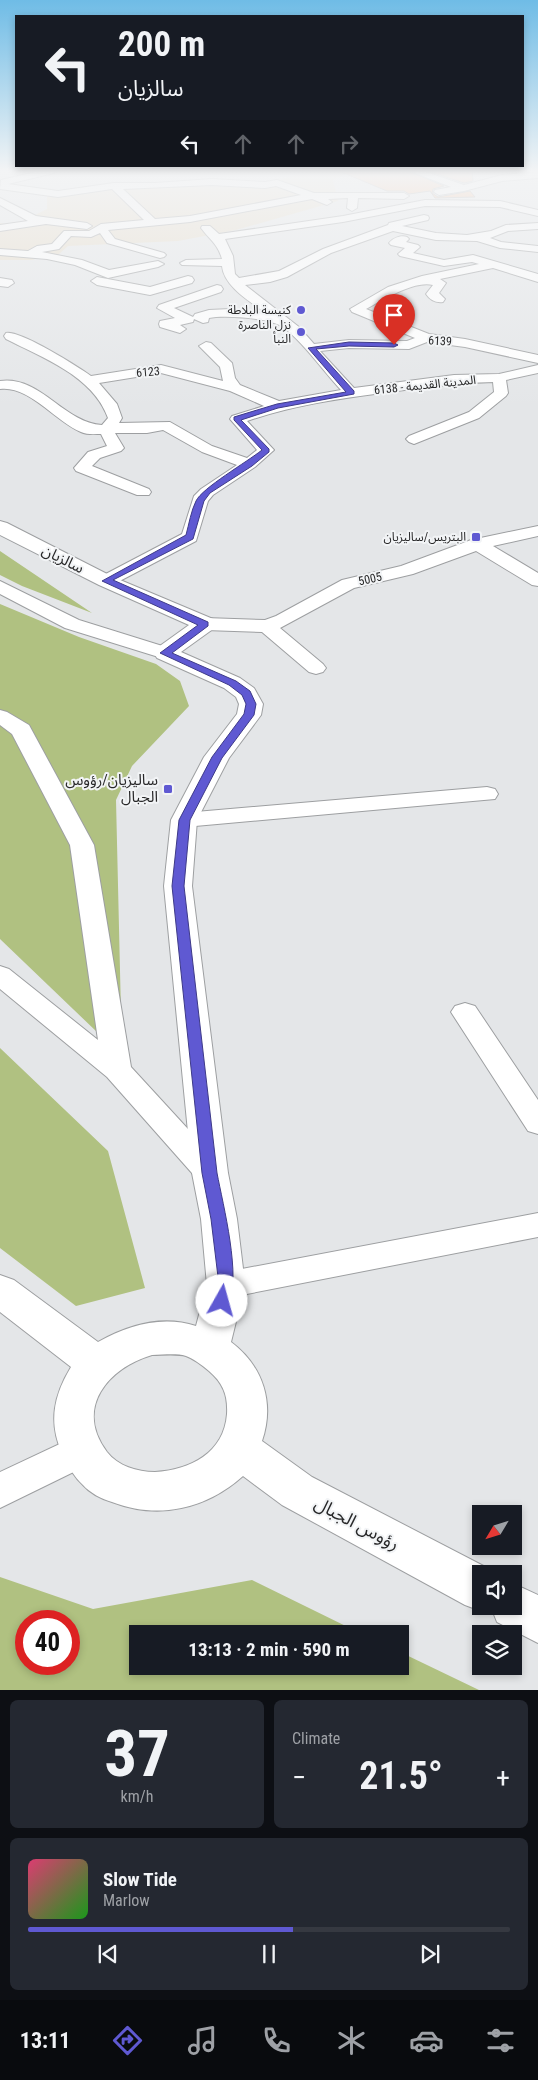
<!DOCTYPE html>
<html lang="en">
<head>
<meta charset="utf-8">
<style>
  body { margin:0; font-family:"Roboto Condensed","Noto Sans Arabic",sans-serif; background:#242831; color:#f1f3f6; height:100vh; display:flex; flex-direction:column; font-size:19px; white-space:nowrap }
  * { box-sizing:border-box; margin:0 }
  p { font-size:16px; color:#9ea1a6 }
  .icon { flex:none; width:28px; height:28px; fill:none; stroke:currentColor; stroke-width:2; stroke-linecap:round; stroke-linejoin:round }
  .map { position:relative; height:1690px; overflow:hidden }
  .details { display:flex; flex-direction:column; gap:10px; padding:10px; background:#0d0f14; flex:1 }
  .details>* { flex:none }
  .top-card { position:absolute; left:15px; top:15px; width:509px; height:152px; border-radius:0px; box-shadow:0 2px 8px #0003; background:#171b24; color:#f1f3f6; overflow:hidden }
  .needle { width:32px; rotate:232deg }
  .fabs { position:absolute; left:472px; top:1505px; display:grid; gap:10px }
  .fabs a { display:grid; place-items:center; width:50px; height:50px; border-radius:0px; background:#171b24; box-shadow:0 2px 8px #0003; font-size:25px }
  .speed { position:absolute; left:15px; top:1610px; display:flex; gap:10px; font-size:25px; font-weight:700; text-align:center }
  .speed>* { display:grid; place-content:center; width:65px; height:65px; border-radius:50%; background:#171b24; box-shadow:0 2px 8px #0003; line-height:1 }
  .speed .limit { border:8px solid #d22; background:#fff; color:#111 }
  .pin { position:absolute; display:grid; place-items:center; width:42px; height:42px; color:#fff; margin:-51px -21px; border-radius:50% 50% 50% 0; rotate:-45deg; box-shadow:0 0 5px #0007 }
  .pin .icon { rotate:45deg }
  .me { position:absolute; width:55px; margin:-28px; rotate:7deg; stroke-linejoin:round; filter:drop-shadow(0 0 4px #0008) }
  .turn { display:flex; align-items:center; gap:18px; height:105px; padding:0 20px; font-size:22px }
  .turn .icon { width:65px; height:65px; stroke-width:2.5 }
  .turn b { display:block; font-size:35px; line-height:42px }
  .lanes { display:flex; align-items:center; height:48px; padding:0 20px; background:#0003; justify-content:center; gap:25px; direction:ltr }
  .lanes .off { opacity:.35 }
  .big { font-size:38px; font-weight:700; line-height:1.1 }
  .details .widget { flex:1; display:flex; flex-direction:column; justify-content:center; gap:8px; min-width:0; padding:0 18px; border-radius:8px; background:#242831 }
  .details .dial { align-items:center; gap:0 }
  .dial b { font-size:65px; line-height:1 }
  .song { display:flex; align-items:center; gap:15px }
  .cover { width:60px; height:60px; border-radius:8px; background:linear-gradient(135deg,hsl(340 70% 55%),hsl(120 70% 35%)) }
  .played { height:5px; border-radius:2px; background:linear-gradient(90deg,#5f59d2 55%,#363941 55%) }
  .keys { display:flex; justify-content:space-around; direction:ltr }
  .heat { display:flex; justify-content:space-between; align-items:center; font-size:28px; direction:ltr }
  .details .tiles { flex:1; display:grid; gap:10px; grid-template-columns:1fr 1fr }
  .widget:last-child { grid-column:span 2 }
  .trip { position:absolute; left:129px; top:1625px; width:280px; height:50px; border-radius:0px; background:#171b24; box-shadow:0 2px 8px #0003; font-weight:700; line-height:50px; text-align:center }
  .tabs { display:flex; height:80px; justify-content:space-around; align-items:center; background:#090b0e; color:#9ea1a6 }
  .tabs .icon { width:35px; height:35px }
  .tabs .current { color:#5f59d2 }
  .tabs b { font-size:22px; color:#f1f3f6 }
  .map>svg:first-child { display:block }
</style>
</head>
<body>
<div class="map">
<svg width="538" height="1690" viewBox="0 0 538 1690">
  <rect width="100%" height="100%" fill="#e4e6e8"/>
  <path fill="#e6dbc7" d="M311,171H351L333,180L338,201L236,230L178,241L68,246L59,254L31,260H0V223L15,225L47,209V193L213,184L256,186Z"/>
  <path fill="#b0c181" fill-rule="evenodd" d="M0,551L92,613L22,586L0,575Z
    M0,604L79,637L156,664L180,681L189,706L132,766L116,800L122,1056L0,939Z
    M0,1048L108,1151L145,1288L76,1306L0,1248Z
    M0,1577L93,1609L252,1580L362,1634H138V1666H400V1652L479,1690H0ZM26,1621H69V1664H26Z"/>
  <path fill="#f9b17e" stroke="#989594" d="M339,171H408L444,186L433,189L432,193L438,197L470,191L475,197L435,198L430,191L409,194L404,191H387Z
    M428,171H472L473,181L464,183Z"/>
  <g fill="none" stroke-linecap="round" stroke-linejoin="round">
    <g stroke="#9d9fa1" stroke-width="2">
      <path id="street" d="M40,171H56L54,173L8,184L58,191L114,183H155L212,179L265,182L277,180L314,193H404L409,196L404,199L358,198L357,208L352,211L347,208L348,198L328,199L332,202L327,205L312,199L190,222L108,230L115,239L164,253L166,255L164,257L160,258L107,243L100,233L91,237L71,236L59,249L42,252L82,260L109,270L158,261L164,264L158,267L108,278L75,265L47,259L0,255V249L28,251L37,246L52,244L64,231H89L101,224L144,220L112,189L58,197L0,189L1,180ZM212,185L265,188L276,186L301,195L190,216L155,219L123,189Z
        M410,171H423L464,185L502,175L538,172V178L502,181L464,191L439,195L434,192L435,190L451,187Z
        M0,198L36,216L87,223L92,226L87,229L46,224L0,231V225L28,221L0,205Z
        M425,200L500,201L538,210V216L500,207L425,206L343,222L225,239L233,256L235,274L239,278L279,271L323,249L388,225L389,223L424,215L428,216L429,218L428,220L402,226L436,233L467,235L491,231L506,225L538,223V229L508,231L490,238L501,242L538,246V252L500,248L477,241L436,240L393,231L331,253L287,277L270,282L245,285L299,327L314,344L349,340L407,341L415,338L352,312L350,309L388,287L422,276L479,264L472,262L444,266L400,256L398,254L405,248L391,245L389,243C393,238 401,235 407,237L409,239L406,242L418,245L420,247L413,253L444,260L473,255L538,274V282L493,268L440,279L446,283L439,293L445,299L443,302C436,303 430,300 426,294L433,285C415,280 382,300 366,309L429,334L465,339L538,355V363L465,347L427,342L409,349L349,348L320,351L354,388L454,375L499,374L538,365V373L506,380L508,393L506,396L479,418L414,444L409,442L406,439L409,436L469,412L494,392L493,382C455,383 419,388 382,393C336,399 291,406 247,421L274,450L255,467L213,495L208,501L196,541L112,585L106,586L100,585L97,581L100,577L182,534L194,496L201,489L237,465L202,452L163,430L147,433H115L124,448L121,451L100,458L92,466L149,489L151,492L149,495H137L76,471L74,468L88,452L107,446L101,434C95,434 87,435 81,432C56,422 29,385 0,389V381C40,375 64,423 102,425L108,418C93,376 43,358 6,339L4,336L6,333C20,330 77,366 91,376L161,365L223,381L220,367L199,346L206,342L211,343L232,363L235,378L240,385L279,401L341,390C325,373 299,337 281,326C268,318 224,315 209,318L208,322L203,323L194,319L193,322L180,325L186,329L180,333L160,327L159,324L160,321L175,318L157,308L159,305L217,285L221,286L223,289L221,292L174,308L193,317L195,314L209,310L230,309L267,314C251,302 224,287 222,266L182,265L180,263L186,260L222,259C218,244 209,239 201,228L202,226H210L219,234L343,216ZM161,373L230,391L264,406L232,416L230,419L257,450L247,458L212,446L170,422L119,423L122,418L117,404L99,383Z
        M188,276L192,277L194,280L192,283L150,295L97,285L91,281L97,277L150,287Z
        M0,278L12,280L14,283L8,287L0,286Z
        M538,526V536L493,546L538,573V586L532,585L476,551L413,574L354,588L280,628L323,664L326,668L323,672L316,674L309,672L262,632L205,630L198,628L195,624L198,620L205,618L265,620L276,616L342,580L401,566L471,540Z
        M0,581L79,620L172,649L175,653L172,657L165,659L65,628L0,594Z
        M0,710L7,712L29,725L94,845L131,1067L221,1165L225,1173L221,1181L210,1185L199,1181L107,1077L0,989V966L9,969L98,1040L70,845L12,734L0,725Z
        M487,787L495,789L498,794L495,799L184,827L176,825L172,820L176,815L184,813Z
        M465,1003L475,1006L538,1100V1134L528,1131L451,1012L455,1006Z
        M538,1213V1237L226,1298L214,1295L210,1285L214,1275L226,1272Z
        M81,1434L94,1438L99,1450L94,1462L0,1508V1472Z"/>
    </g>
    <g stroke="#9d9fa1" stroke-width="2">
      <path id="secondary" d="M0,521L7,523L113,577L213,619L216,624L213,629L181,652L240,678L254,688L263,704L261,715L229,758L197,820L192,886L228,1173L237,1219L245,1285L231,1342C263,1366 275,1403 262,1441L312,1477L497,1573L481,1574V1606H514V1584L538,1595V1643L497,1622L491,1607L481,1611L465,1605L282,1505L243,1476C206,1509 159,1520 112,1502C102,1499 90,1493 83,1485C74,1477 67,1464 62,1453C48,1422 54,1395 71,1367L0,1312V1275L14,1280L98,1342C128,1325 163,1315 196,1326L207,1285L201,1219L192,1173L164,886L171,820L204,757L237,714L239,704L236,697L224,688L157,658L154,653L157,648L189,625L99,585L0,535ZM152,1355C163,1355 176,1353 186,1356C194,1359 202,1365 209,1371C223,1383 228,1395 227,1414C224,1453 190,1470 155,1472C137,1472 118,1466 107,1452C74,1408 108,1368 152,1355Z"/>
    </g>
    <use href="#street" fill="#fff" fill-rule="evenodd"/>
    <use href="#secondary" fill="#fff" fill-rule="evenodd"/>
  </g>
  <linearGradient id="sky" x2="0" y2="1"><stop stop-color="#6fbce6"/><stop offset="0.42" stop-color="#f3f4f5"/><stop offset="1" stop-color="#f3f4f5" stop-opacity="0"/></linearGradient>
  <rect width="538" height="407" fill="url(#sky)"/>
  <path fill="#5f59d2" stroke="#3e3a88" d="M349,342L394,343L398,345L394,347L349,346L316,349L354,391V394L278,408L241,420L269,449V452L252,466L210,493L204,501L193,539L113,580L208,622V626L172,653L236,681L250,691L256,704L254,715L222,758L190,820L184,886L217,1173C223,1205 242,1278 228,1306L222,1308L217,1306L215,1301L219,1285L211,1219L202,1173L172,886L179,820L212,757L244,714L246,704L242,695L229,685L160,653L198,625L102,581L186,535C189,524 191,511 196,501C202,488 247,462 262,450L234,420V417L277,404L346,392L308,348Z"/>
  <g fill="#5f59d2" stroke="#f2f4f6" stroke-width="2">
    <circle cx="301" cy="310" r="5"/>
    <circle cx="301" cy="332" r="5"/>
    <rect x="471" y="532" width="10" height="10" rx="2.5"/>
    <rect x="163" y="784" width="10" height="10" rx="2.5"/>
  </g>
  <g text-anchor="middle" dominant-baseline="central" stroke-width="4" stroke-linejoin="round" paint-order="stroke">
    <g font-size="12" fill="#282829" stroke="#f2f4f6" text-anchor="end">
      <text x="291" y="310">كنيسة البلاطة</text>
      <text x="291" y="325">نزل الناصرة<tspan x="291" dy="14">النبأ</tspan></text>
      <text x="466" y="537">البتريس/ساليزيان</text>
    </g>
    <g font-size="12" fill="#282829" stroke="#f2f4f6">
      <text transform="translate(440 341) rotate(3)">6139</text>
      <text transform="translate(148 372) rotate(-5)">6123</text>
      <text transform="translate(425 385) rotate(-6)">المدينة القديمة - 6138</text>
      <text transform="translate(370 579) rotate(-13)">5005</text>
    </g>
    <g font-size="15" fill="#282829" stroke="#f2f4f6">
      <text transform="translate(63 559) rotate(27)">سالزيان</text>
    </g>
    <g font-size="15" fill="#282829" stroke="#f2f4f6" text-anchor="end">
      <text x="158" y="780">ساليزيان/رؤوس<tspan x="158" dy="17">الجبال</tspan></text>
    </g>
    <g font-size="18" fill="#282829" stroke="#f2f4f6">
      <text transform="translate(357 1523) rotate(28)">رؤوس الجبال</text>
    </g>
  </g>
</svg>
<div class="fabs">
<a><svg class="needle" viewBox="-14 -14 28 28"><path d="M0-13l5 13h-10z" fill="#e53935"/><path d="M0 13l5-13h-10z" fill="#9ea1a6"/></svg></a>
<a><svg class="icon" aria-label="sound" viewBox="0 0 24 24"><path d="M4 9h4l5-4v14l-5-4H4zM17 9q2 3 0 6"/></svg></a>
<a><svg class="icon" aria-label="layers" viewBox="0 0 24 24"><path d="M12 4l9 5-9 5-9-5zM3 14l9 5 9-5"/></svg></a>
</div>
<div class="speed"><div class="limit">40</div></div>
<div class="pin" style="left:394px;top:345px;background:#d93025"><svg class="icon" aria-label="arrive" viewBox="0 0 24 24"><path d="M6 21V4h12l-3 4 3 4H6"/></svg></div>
<svg class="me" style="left:222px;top:1301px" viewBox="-20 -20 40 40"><circle r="19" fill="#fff"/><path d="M0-13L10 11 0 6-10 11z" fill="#5f59d2"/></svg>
<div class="trip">13:13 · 2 min · 590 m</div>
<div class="top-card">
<div class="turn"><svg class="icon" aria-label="left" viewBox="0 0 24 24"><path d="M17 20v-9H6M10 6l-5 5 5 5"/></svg><div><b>200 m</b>سالزيان</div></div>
<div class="lanes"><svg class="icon" aria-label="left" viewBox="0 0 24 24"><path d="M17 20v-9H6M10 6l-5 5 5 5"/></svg><svg class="icon off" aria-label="ahead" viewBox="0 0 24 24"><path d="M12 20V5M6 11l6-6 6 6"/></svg><svg class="icon off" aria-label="ahead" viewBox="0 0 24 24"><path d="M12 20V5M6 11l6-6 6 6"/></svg><svg class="icon off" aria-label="right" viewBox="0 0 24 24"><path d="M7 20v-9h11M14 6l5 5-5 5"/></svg></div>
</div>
</div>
<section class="details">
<div class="tiles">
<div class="widget dial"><b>37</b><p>km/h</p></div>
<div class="widget"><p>Climate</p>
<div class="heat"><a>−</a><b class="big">21.5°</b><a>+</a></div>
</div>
<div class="widget">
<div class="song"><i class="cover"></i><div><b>Slow Tide</b><p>Marlow</p></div></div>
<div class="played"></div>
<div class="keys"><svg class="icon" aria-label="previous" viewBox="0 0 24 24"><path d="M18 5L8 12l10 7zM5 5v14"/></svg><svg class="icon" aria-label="pause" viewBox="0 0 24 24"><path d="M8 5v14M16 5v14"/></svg><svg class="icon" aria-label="next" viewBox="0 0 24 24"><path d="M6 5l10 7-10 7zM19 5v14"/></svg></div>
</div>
</div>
</section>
<nav class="tabs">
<b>13:11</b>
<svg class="icon current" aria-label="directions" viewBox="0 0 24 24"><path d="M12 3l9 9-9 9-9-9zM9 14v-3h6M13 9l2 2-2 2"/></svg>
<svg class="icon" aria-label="music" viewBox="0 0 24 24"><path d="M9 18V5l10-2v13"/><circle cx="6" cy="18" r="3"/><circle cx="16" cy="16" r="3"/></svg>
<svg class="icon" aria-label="phone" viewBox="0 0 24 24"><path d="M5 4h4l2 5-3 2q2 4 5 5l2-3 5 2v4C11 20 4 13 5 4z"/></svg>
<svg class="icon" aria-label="climate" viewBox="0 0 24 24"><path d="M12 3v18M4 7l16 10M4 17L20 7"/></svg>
<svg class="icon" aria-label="car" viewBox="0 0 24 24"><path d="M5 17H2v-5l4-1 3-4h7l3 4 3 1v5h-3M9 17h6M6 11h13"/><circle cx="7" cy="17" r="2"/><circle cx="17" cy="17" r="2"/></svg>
<svg class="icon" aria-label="filters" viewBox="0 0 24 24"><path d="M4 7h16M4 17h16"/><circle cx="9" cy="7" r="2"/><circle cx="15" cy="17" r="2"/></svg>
</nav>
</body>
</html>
